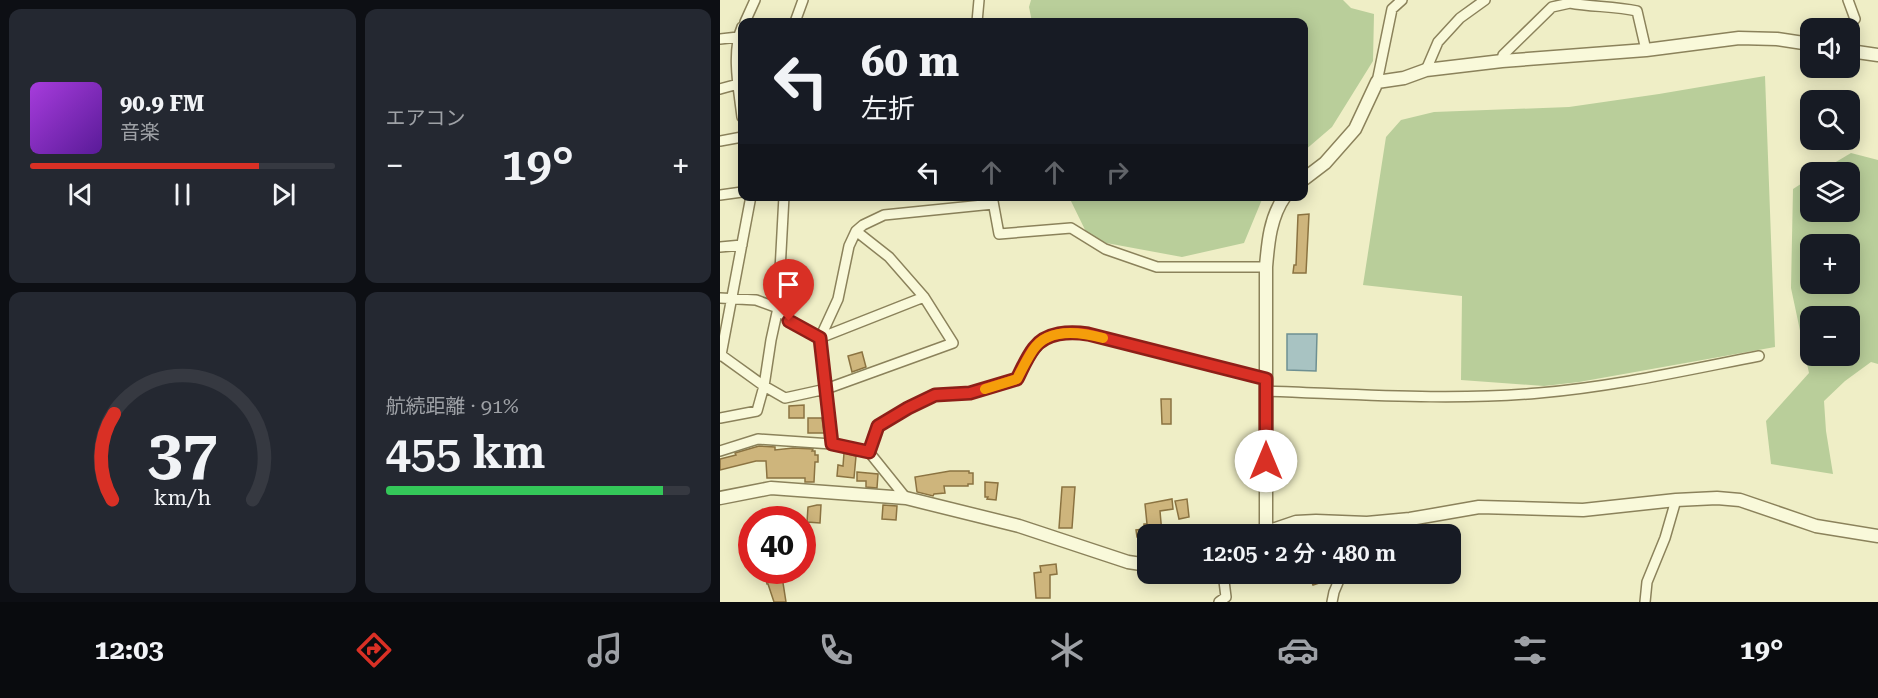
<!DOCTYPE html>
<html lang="ja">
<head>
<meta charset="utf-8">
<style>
  body { margin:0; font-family:"Roboto Serif","Noto Sans JP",serif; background:#242831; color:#f1f3f6; height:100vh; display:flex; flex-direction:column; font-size:22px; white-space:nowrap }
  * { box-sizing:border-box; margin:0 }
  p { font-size:20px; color:#9ea1a6 }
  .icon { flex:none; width:33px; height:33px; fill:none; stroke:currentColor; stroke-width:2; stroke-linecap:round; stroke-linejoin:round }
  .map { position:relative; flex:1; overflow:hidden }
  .side { display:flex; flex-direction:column; gap:9px; padding:9px; background:#0d0f14; width:720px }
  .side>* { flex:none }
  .guide { position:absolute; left:18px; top:18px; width:570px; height:183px; border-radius:12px; box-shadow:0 3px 15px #0003; background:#171b24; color:#f1f3f6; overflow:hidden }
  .buttons { position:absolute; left:1080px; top:18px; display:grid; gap:12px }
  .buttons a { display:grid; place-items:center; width:60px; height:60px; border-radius:12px; background:#171b24; box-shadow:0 3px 15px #0003; font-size:30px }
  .speed { position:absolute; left:18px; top:506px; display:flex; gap:12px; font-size:30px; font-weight:700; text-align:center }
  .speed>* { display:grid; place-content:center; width:78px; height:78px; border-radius:50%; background:#171b24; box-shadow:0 3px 15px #0003; line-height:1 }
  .speed .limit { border:9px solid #d22; background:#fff; color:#111 }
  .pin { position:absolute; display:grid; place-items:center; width:51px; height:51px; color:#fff; margin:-62px -26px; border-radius:50% 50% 50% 0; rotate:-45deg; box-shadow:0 0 6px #0007 }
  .pin .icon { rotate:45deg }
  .me { position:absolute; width:66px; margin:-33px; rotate:0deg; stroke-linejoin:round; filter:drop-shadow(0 0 4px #0008) }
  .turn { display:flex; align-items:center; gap:21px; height:126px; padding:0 24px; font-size:27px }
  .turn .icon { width:78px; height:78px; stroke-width:2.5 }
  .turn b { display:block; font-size:42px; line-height:51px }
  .lanes { display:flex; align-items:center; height:57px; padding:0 24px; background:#0003; justify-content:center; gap:30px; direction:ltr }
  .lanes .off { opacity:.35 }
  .big { font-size:45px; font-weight:600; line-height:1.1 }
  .side .card { flex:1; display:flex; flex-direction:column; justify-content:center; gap:9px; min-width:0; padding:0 21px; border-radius:12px; background:#242831 }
  .side .dial { align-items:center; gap:0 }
  .dial svg { height:156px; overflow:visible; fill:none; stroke:#363941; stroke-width:7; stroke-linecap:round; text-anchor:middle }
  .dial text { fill:#f1f3f6; stroke:none }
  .song { display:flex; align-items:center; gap:18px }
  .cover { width:72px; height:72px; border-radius:9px; background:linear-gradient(135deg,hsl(280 70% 55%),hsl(270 70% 35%)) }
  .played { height:6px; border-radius:3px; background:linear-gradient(90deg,#d93025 75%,#363941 75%) }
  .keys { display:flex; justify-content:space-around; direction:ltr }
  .heat { display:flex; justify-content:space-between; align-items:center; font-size:33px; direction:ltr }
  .charge { height:9px; border-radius:4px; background:linear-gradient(90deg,#34c759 91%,#363941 0) }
  .side .tiles { flex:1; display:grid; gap:9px; grid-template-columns:repeat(2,1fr) }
  .trip { position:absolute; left:417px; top:524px; width:324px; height:60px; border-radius:12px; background:#171b24; box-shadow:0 3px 15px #0003; font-weight:600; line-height:60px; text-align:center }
  .tab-bar { display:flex; height:96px; justify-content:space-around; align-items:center; background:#090b0e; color:#9ea1a6 }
  .tab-bar .icon { width:42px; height:42px }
  .tab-bar .on { color:#d93025 }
  .tab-bar b { font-size:27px; color:#f1f3f6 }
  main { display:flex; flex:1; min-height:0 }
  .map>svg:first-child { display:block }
</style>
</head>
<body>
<main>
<section class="side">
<div class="tiles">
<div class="card">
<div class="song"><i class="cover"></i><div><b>90.9 FM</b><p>音楽</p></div></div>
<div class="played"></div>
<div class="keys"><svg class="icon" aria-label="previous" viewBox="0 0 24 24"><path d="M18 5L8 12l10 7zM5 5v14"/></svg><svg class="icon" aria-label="pause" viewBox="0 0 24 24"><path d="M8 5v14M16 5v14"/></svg><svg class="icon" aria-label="next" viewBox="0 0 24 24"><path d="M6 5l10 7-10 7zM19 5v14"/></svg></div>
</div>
<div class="card"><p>エアコン</p>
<div class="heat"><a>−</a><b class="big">19°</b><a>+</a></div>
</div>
<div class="card dial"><svg viewBox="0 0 100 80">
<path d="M14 69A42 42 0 1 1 86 69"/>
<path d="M14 69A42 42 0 0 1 15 25" stroke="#d93025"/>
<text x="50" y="56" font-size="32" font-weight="700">37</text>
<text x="50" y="72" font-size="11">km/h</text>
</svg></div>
<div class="card"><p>航続距離 · 91%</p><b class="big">455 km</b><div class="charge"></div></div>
</div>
</section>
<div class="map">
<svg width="1158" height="602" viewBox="0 0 1158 602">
  <rect width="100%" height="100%" fill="#efeec6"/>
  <path fill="#b9ce9a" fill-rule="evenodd" d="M311,0H623L631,8L654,14L653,61L612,127L584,151V22H312L309,7Z
    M1045,76L1055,347L859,382L824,386L741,380L742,296L643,285L666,137L681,120L714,112L849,107L939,94Z
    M1131,153L1158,160V364L1151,362L1125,381L1104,401L1106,431L1113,474L1051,464L1046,421L1089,373L1071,288L1073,189L1090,178V212H1130V172H1099ZM1130,244V284H1090V244ZM1130,316V356H1090V316Z
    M349,197H543L524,243L462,257L370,240Z"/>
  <path fill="#a8c3c2" stroke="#6e9092" stroke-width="1.5" d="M567,334H597L596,371L567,370Z"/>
  <path fill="#ceb57c" stroke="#8b7341" stroke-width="1.5" d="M589,214L586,273H573L574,265H576L578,215Z
    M142,352L146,367L132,372L128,356Z
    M441,399H451V424H442Z
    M84,405V418H69V406Z
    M88,418H102L104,433H88Z
    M39,446L55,447V450L73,448L93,449L92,451H95V455H98V462H95L94,482H85V478H47L46,461H36L0,470V459L16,455L15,453Z
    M124,453L136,456L134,478L117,476L118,465L123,466Z
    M230,471H249V473H253V484H248V486H224L225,493L214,494L213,496L197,492L195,477Z
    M137,472L158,474L157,488L146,487V481H137Z
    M265,482L278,483L276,500L267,499L268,497H265Z
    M342,487H355L352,528H339Z
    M452,499L453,509L440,511L442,534H428V536L417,537L416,530L424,529V524H427L425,504Z
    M467,499L469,517L459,519L455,501Z
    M97,505H101L100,523L87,522L88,507Z
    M163,505L177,506L176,520L162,519Z
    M336,564L337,574L330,575V598H316L314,573L321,572L320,566Z
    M44,570H61L66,602H54L48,584H47Z
    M588,573H615L612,579L593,585Z"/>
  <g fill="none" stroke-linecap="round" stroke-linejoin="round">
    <g stroke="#8b825b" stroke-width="12">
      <path id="minor" d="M1128,0L1135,19
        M850,3C872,7 895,6 917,11L926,50
        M25,22L35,0
        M75,22L83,0
        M257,22L259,0
        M22,27C11,52 19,91 22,117
        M0,39L18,37
        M782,61L783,55L832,7L850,3L853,0
        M706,70L718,42L740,18L765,0
        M657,82L672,9L682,0
        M0,89L18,84
        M0,141L22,137
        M0,195L22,192
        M272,196L279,234L351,228L385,249L437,267H546
        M0,247L22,245
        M0,298L36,300L58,308L69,320L100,338L204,297L169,257L136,231
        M1,355L31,196
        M0,356L1,355L44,386L65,398L106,389L233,343L204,297
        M546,391C636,394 729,401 819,393C892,387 967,370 1039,356
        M0,418L37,411L44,386L51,340L58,308L64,196
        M112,444L149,452
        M0,451L38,439L112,444L100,338L118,299L129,246L136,231L143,225L164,215L273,204
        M186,498L149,452L158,426L188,408L215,395L250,393L297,379C316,344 323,328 368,334L546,379
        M636,534L647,523
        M499,602L506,597L503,573
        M612,602L614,592L622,573
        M925,602L927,582L945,538L956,500"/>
    </g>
    <g stroke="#8b825b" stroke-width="15">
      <path id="tertiary" d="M1130,51L1158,55
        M584,179L605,163L635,129L657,82L684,78L706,70L782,61L926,50L1019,38L1057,39L1090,44
        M0,498L51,488L186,498L299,526L408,562L428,565
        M546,532V267C548,243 550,217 565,196
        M541,534L576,522L596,521L647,523L690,519L759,507L863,510L956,500L997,498L1020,500L1096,526L1158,536"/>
    </g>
    <use href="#minor" stroke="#f9f9da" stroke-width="9"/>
    <use href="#tertiary" stroke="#f9f9da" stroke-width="12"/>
  </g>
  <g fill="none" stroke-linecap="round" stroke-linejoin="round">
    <g stroke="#8d1f18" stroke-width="15">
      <path id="route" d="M69,321L100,338L112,444L149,452L158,426L188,408L215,395L250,393L297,379C302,369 307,357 314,348C326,332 350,331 368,334L546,379V461"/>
    </g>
    <use href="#route" stroke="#d93025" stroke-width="10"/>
    <path stroke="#f59e0b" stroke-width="10" d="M265,389L297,379C302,369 307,359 313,350C328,327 361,332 383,338"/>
  </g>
</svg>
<div class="buttons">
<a><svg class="icon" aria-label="sound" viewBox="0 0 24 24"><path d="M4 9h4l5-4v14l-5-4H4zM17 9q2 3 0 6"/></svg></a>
<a><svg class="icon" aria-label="search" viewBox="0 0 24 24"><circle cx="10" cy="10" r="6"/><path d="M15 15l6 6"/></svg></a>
<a><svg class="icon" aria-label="layers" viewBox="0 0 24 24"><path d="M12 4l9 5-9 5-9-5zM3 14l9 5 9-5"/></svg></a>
<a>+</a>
<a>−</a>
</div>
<div class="speed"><div class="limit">40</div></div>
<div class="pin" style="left:69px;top:321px;background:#d93025"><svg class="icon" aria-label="arrive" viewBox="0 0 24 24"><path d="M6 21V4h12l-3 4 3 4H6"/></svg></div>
<svg class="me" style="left:546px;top:461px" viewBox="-20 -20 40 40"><circle r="19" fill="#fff"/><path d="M0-13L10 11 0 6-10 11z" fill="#d93025"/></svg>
<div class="trip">12:05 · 2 分 · 480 m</div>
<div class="guide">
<div class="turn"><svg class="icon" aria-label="left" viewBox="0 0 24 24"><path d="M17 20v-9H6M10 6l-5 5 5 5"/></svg><div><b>60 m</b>左折</div></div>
<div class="lanes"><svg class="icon" aria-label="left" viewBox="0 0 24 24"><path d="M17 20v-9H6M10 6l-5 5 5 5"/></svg><svg class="icon off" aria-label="ahead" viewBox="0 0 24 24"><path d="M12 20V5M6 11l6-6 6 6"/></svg><svg class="icon off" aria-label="ahead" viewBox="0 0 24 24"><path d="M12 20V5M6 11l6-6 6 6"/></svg><svg class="icon off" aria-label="right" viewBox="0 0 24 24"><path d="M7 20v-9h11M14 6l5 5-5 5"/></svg></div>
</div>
</div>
</main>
<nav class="tab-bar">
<b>12:03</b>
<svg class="icon on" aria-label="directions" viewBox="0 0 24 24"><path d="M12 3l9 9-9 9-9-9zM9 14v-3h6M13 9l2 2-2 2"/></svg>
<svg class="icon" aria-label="music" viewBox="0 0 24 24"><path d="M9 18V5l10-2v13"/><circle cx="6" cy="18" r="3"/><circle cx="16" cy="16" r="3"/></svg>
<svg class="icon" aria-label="phone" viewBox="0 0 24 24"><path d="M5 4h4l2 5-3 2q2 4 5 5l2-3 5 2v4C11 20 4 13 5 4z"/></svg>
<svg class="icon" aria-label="climate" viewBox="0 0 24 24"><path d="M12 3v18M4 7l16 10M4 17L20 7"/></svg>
<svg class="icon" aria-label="car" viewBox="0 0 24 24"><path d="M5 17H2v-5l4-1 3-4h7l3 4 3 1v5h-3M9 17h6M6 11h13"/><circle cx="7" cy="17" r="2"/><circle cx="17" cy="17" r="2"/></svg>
<svg class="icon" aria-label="filters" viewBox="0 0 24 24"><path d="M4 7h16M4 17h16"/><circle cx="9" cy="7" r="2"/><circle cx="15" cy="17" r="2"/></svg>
<b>19°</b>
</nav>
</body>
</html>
